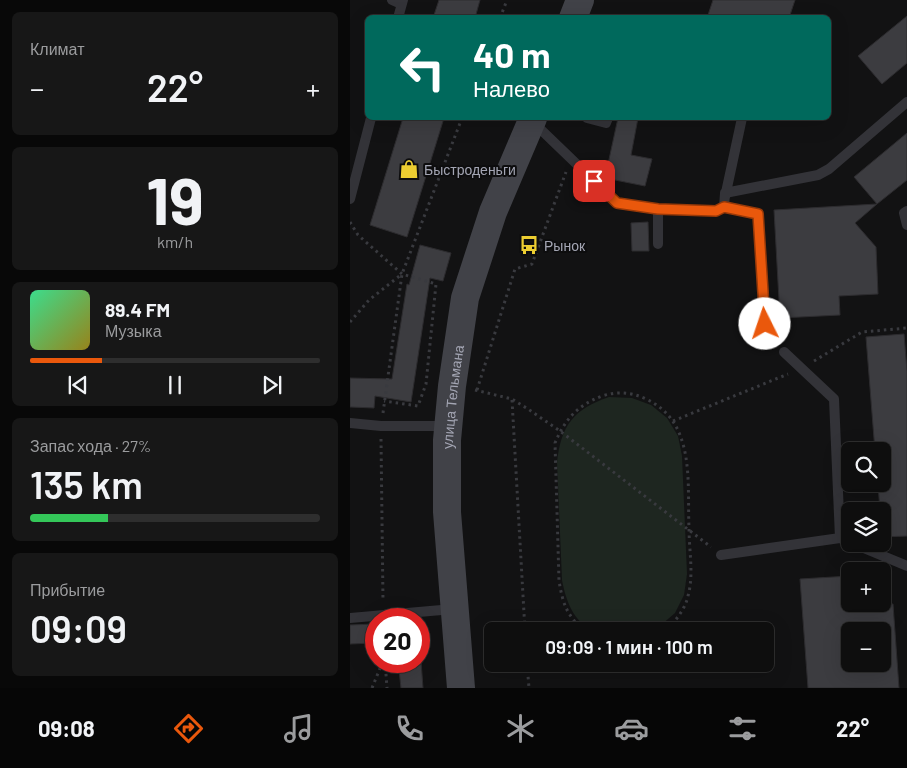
<!DOCTYPE html>
<html lang="ru">
<head>
<meta charset="utf-8">
<style>
  body { margin:0; font-family:Barlow,sans-serif; background:#171717; color:#f1f3f6; height:100vh; display:flex; flex-direction:column; font-size:19px; white-space:nowrap }
  * { box-sizing:border-box; margin:0 }
  p { font-size:16px; color:#9b9c9e }
  .icon { flex:none; width:28px; height:28px; fill:none; stroke:currentColor; stroke-width:2; stroke-linecap:round; stroke-linejoin:round }
  .map { position:relative; flex:1; overflow:hidden }
  .panel { display:flex; flex-direction:column; gap:12px; padding:12px; background:#080808; width:350px }
  .panel>* { flex:none }
  .banner { position:absolute; left:15px; top:15px; width:466px; height:105px; border-radius:8px; box-shadow:0 5px 20px #0002,0 0 0 1px #2e2e2e; background:#00695c; color:#fff; overflow:hidden }
  .fabs { position:absolute; left:491px; top:442px; display:grid; gap:10px }
  .fabs a { display:grid; place-items:center; width:50px; height:50px; border-radius:8px; background:#0e0e0e; box-shadow:0 5px 20px #0002,0 0 0 1px #2e2e2e; font-size:25px }
  .speed { position:absolute; left:15px; top:608px; display:flex; gap:10px; font-size:25px; font-weight:700; text-align:center }
  .speed>* { display:grid; place-content:center; width:65px; height:65px; border-radius:50%; background:#0e0e0e; box-shadow:0 5px 20px #0002,0 0 0 1px #2e2e2e; line-height:1 }
  .speed .limit { border:8px solid #d22; background:#fff; color:#111 }
  .pin { position:absolute; display:grid; place-items:center; width:42px; height:42px; color:#fff; margin:-21px; border-radius:10px; box-shadow:0 2px 8px #0006 }
  .me { position:absolute; width:55px; margin:-28px; rotate:356deg; stroke-linejoin:round; filter:drop-shadow(0 0 4px #0008) }
  .turn { display:flex; align-items:center; gap:18px; height:105px; padding:0 25px; font-size:22px }
  .turn .icon { width:65px; height:65px; stroke-width:2.5 }
  .turn b { display:block; font-size:35px; line-height:42px }
  .big { font-size:38px; font-weight:600; line-height:1.1 }
  .panel .tile { flex:1; display:flex; flex-direction:column; justify-content:center; gap:8px; min-width:0; padding:0 18px; border-radius:8px; background:#171717 }
  .panel .dial { align-items:center; gap:0 }
  .dial b { font-size:65px; line-height:1 }
  .song { display:flex; align-items:center; gap:15px }
  .cover { width:60px; height:60px; border-radius:8px; background:linear-gradient(135deg,hsl(150 70% 55%),hsl(50 70% 35%)) }
  .played { height:5px; border-radius:2px; background:linear-gradient(90deg,#ea580c 25%,#2e2e2e 25%) }
  .keys { display:flex; justify-content:space-around; direction:ltr }
  .heat { display:flex; justify-content:space-between; align-items:center; font-size:28px; direction:ltr }
  .charge { height:8px; border-radius:4px; background:linear-gradient(90deg,#34c759 27%,#2e2e2e 0) }
  .trip { position:absolute; left:134px; top:622px; width:290px; height:50px; border-radius:8px; background:#0e0e0e; box-shadow:0 5px 20px #0002,0 0 0 1px #2e2e2e; font-weight:600; line-height:50px; text-align:center }
  .tabs { display:flex; height:80px; justify-content:space-around; align-items:center; background:#060606; color:#9b9c9e }
  .tabs .icon { width:35px; height:35px }
  .tabs .active { color:#ea580c }
  .tabs b { font-size:22px; color:#f1f3f6 }
  main { display:flex; flex:1; min-height:0 }
  .map>svg:first-child { display:block }
</style>
</head>
<body>
<main>
<section class="panel">
<div class="tile"><p>Климат</p>
<div class="heat"><a>−</a><b class="big">22°</b><a>+</a></div>
</div>
<div class="tile dial"><b>19</b><p>km/h</p></div>
<div class="tile">
<div class="song"><i class="cover"></i><div><b>89.4 FM</b><p>Музыка</p></div></div>
<div class="played"></div>
<div class="keys"><svg class="icon" aria-label="previous" viewBox="0 0 24 24"><path d="M18 5L8 12l10 7zM5 5v14"/></svg><svg class="icon" aria-label="pause" viewBox="0 0 24 24"><path d="M8 5v14M16 5v14"/></svg><svg class="icon" aria-label="next" viewBox="0 0 24 24"><path d="M6 5l10 7-10 7zM19 5v14"/></svg></div>
</div>
<div class="tile"><p>Запас хода · 27%</p><b class="big">135 km</b><div class="charge"></div></div>
<div class="tile"><p>Прибытие</p><b class="big">09:09</b></div>
</section>
<div class="map">
<svg width="557" height="688" viewBox="0 0 557 688">
  <rect width="100%" height="100%" fill="#121213"/>
  <path fill="#1e2620" d="M259,397L282,398L301,405L317,418L328,436L332,456L337,574L334,595L325,613L304,631H243C223,621 216,601 212,580L207,462C211,425 224,409 259,397Z"/>
  <path fill="#3c3c40" stroke="#2d2c2f" fill-rule="evenodd" d="M89,0H130L125,18H83Z
    M363,0H445L439,18H357Z
    M557,16V63L532,84L508,56Z
    M53,118H94L57,237L20,225Z
    M268,118H288L281,155L302,159L295,186L255,178Z
    M557,133V180L527,204L504,177Z
    M527,204L505,223L526,247L528,294L489,296L490,315L430,318L424,210Z
    M298,222L299,251H282L281,223Z
    M70,245L101,253L93,281L80,278L61,402L25,396L24,408L0,407V378L42,379L57,284L59,285Z
    M554,334L557,371V536L532,537V511H530L528,484H532V451H525L516,337Z
    M500,576V604H543L549,688H458L450,579ZM500,631H532V664H500Z
    M24,624V643L0,644V625Z
    M48,661H71L73,688H51Z"/>
  <g fill="none" stroke-linecap="round" stroke-linejoin="round">
    <path stroke="#393a3f" stroke-width="3" stroke-dasharray="2.5 4" stroke-linecap="butt" d="M150,18L157,0
      M0,222L8,235L52,274L86,284L76,384L68,406L34,401
      M0,322L19,300L52,274
      M464,361L512,332L557,328
      M125,390L162,399L178,409L210,431L361,547
      M127,390L165,269L182,264L216,172
      M162,400L175,631
      M33,413L52,274L112,118
      M323,421L438,374
      M31,439L33,601
      M234,631C217,615 213,605 209,581L205,443C215,419 228,405 252,396C268,391 281,392 296,399C346,422 337,482 339,528C339,551 344,574 338,596C335,610 325,621 316,631
      M35,661L37,688
      M177,664L179,688
      M22,688L33,661"/>
    <path stroke="#333338" stroke-width="10" d="M42,0L51,4
      M48,18L53,0
      M237,118L256,123L258,118
      M183,122L267,203L308,209L366,211L374,207L408,214L415,324
      M375,197L392,118
      M0,199L21,118
      M374,207L375,193L468,175L479,169L557,102
      M308,209V244
      M557,211L554,213L557,225
      M434,352L484,399L490,538L500,542
      M0,423L31,426H98
      M504,544L557,566
      M371,555L490,538
      M0,618L103,609"/>
    <g stroke="#414248" stroke-width="28">
      <path d="M223,18L230,0"/>
      <path id="s1" d="M111,688L97,512V440L102,386L115,298L143,212L183,118"/>
    </g>
  </g>
  <g fill="none" stroke-linecap="round" stroke-linejoin="round">
    <g stroke="#983908" stroke-width="12">
      <path id="route" d="M244,181L267,203L308,209L366,211L374,207L408,214L415,324"/>
    </g>
    <use href="#route" stroke="#ea580c" stroke-width="9"/>
  </g>
  <defs>
    <g id="shop-bare" transform="scale(1.5)"><path d="M-5-2.5h2.3a2.7 3.5 0 0 1 5.4 0H5L5.5 6h-11ZM-1.5-2.5h3a1.5 2.3 0 0 0-3 0Z" fill="#eccd31" stroke="#0d0d0e" stroke-width="2.5" paint-order="stroke"/></g>
    <g id="bus-bare" transform="scale(1.5)"><path d="M-5-6H5V4H4V6H2V4H-2V6H-4V4H-5ZM-3.5-4V0h7V-4ZM-3.5 1.2v1.5H-2V1.2ZM2 1.2v1.5H3.5V1.2Z" fill="#eccd31" stroke="#0d0d0e" stroke-width="2.5" paint-order="stroke"/></g>
  </defs>
  <g fill-rule="evenodd">
    <use href="#shop-bare" x="59" y="169"/>
    <use href="#bus-bare" x="179" y="245"/>
  </g>
  <g text-anchor="middle" dominant-baseline="central" stroke-width="4" stroke-linejoin="round" paint-order="stroke">
    <g font-size="14" fill="#a4a6b4" stroke="#0d0d0e" text-anchor="start">
      <text x="74" y="169">Быстроденьги</text>
      <text x="194" y="245">Рынок</text>
    </g>
    <g font-size="14" fill="#a4a6b4" stroke="#0d0d0e">
      <text stroke="none"><textPath href="#s1" startOffset="292">улица Тельмана</textPath></text>
    </g>
  </g>
</svg>
<div class="fabs">
<a><svg class="icon" aria-label="search" viewBox="0 0 24 24"><circle cx="10" cy="10" r="6"/><path d="M15 15l6 6"/></svg></a>
<a><svg class="icon" aria-label="layers" viewBox="0 0 24 24"><path d="M12 4l9 5-9 5-9-5zM3 14l9 5 9-5"/></svg></a>
<a>+</a>
<a>−</a>
</div>
<div class="speed"><div class="limit">20</div></div>
<div class="pin" style="left:244px;top:181px;background:#d93025"><svg class="icon" aria-label="arrive" viewBox="0 0 24 24"><path d="M6 21V4h12l-3 4 3 4H6"/></svg></div>
<svg class="me" style="left:415px;top:324px" viewBox="-20 -20 40 40"><circle r="19" fill="#fff"/><path d="M0-13L10 11 0 6-10 11z" fill="#ea580c"/></svg>
<div class="trip">09:09 · 1 мин · 100 m</div>
<div class="banner">
<div class="turn"><svg class="icon" aria-label="left" viewBox="0 0 24 24"><path d="M17 20v-9H6M10 6l-5 5 5 5"/></svg><div><b>40 m</b>Налево</div></div>
</div>
</div>
</main>
<nav class="tabs">
<b>09:08</b>
<svg class="icon active" aria-label="directions" viewBox="0 0 24 24"><path d="M12 3l9 9-9 9-9-9zM9 14v-3h6M13 9l2 2-2 2"/></svg>
<svg class="icon" aria-label="music" viewBox="0 0 24 24"><path d="M9 18V5l10-2v13"/><circle cx="6" cy="18" r="3"/><circle cx="16" cy="16" r="3"/></svg>
<svg class="icon" aria-label="phone" viewBox="0 0 24 24"><path d="M5 4h4l2 5-3 2q2 4 5 5l2-3 5 2v4C11 20 4 13 5 4z"/></svg>
<svg class="icon" aria-label="climate" viewBox="0 0 24 24"><path d="M12 3v18M4 7l16 10M4 17L20 7"/></svg>
<svg class="icon" aria-label="car" viewBox="0 0 24 24"><path d="M5 17H2v-5l4-1 3-4h7l3 4 3 1v5h-3M9 17h6M6 11h13"/><circle cx="7" cy="17" r="2"/><circle cx="17" cy="17" r="2"/></svg>
<svg class="icon" aria-label="filters" viewBox="0 0 24 24"><path d="M4 7h16M4 17h16"/><circle cx="9" cy="7" r="2"/><circle cx="15" cy="17" r="2"/></svg>
<b>22°</b>
</nav>
</body>
</html>
